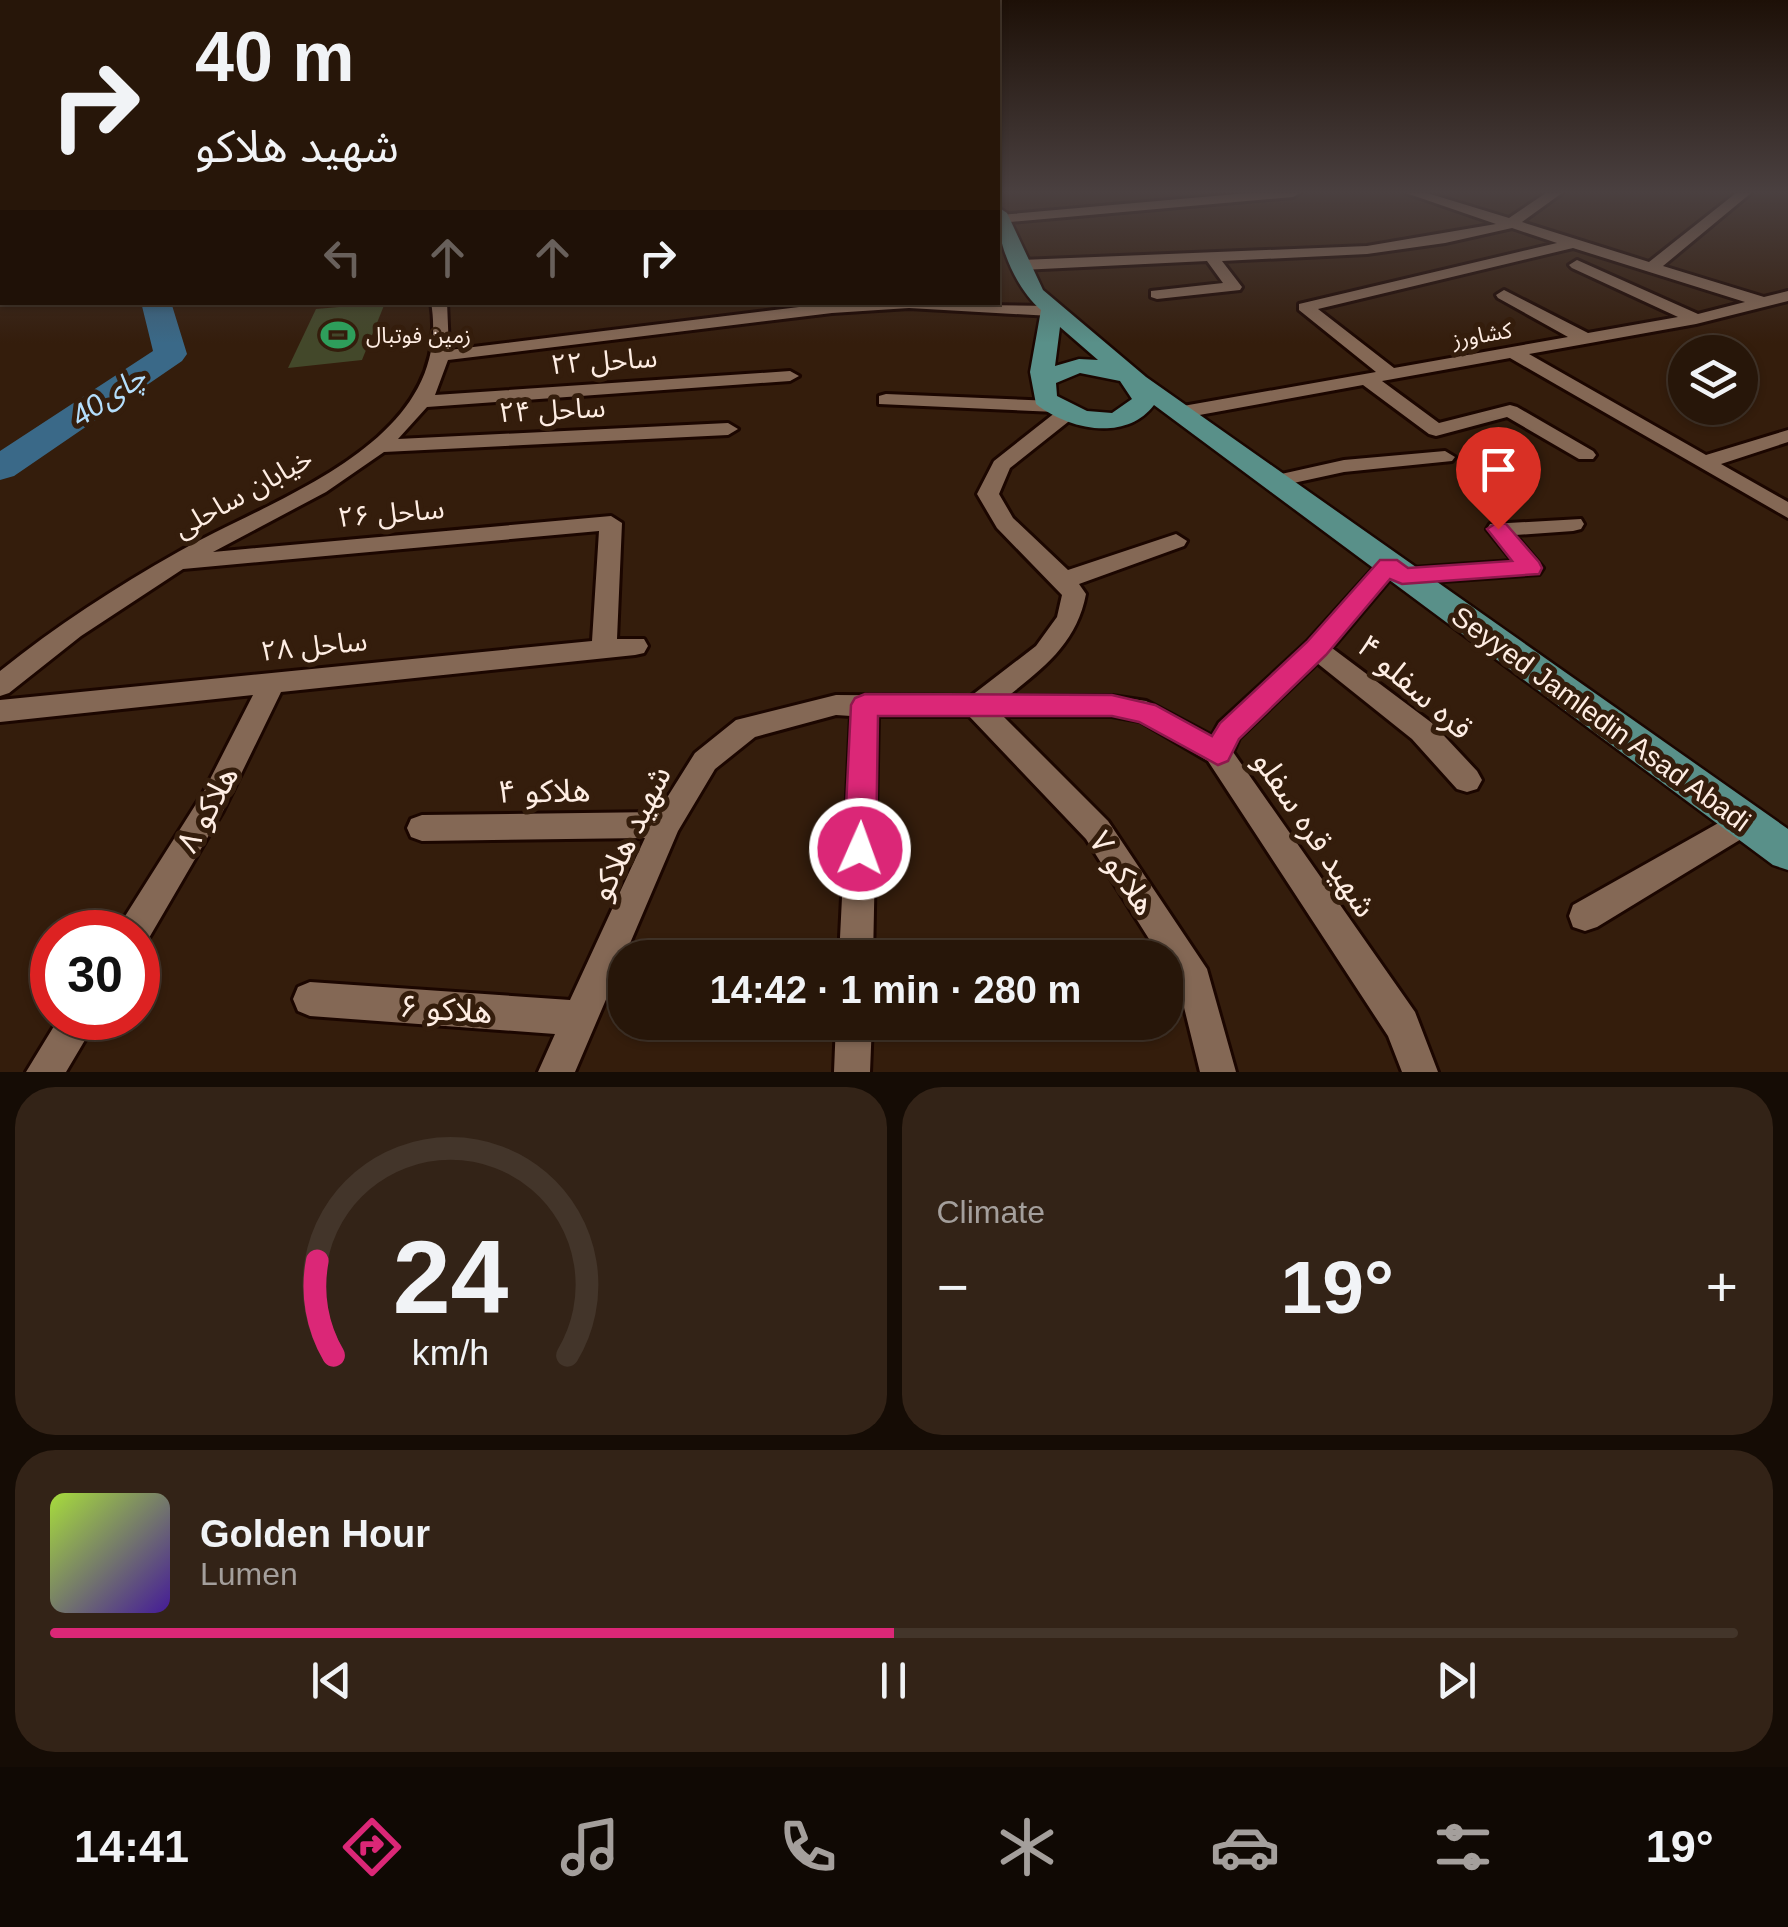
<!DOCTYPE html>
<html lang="en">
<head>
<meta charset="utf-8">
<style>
  body { margin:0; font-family:Helvetica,"Noto Sans Arabic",sans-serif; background:#332317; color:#f1f3f6; height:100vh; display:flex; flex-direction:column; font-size:38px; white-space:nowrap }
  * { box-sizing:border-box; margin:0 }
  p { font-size:32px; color:#a49f9c }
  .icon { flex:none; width:55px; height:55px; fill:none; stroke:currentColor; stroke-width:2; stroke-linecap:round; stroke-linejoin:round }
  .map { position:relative; height:1072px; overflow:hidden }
  .drawer { display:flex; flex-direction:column; gap:15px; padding:15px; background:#150c05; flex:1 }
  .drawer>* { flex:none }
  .hud { position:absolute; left:0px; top:0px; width:1000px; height:305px; box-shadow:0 2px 8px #0004,0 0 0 2px #43352a; background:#271609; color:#f1f3f6; overflow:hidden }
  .buttons { position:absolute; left:1668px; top:335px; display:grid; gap:20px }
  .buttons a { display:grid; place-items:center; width:90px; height:90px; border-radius:50%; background:#271609; box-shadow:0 2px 8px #0004,0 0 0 2px #43352a; font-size:50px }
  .speed { position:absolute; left:30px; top:910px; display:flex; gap:20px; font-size:50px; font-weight:700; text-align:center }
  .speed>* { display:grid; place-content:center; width:130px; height:130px; border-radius:50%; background:#271609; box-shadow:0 2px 8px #0004,0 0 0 2px #43352a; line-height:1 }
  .speed .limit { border:15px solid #d22; background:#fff; color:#111 }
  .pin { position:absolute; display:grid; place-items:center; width:85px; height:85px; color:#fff; margin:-102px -42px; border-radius:50% 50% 50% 0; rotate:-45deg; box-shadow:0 0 10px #0007 }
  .pin .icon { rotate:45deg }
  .me { position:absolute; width:110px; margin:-55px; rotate:2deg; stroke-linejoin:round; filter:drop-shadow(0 0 8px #0008) }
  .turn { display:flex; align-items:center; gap:35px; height:210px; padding:0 30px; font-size:45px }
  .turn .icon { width:130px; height:130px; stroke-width:2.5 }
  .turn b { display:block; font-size:70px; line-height:85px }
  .lanes { display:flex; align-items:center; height:95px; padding:0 30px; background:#0003; justify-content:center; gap:50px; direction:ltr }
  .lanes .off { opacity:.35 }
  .big { font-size:75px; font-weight:700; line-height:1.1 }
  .drawer .card { flex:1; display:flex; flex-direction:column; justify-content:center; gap:15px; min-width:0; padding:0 35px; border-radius:40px; background:#332317 }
  .drawer .dial { align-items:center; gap:0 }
  .dial svg { height:260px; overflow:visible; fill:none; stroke:#43352a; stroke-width:7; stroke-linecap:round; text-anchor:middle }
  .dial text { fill:#f1f3f6; stroke:none }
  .song { display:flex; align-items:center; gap:30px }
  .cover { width:120px; height:120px; border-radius:15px; background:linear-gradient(135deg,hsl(80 70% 55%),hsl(260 70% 35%)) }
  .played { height:10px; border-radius:5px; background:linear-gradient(90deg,#db2777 50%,#43352a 50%) }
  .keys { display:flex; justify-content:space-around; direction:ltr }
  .heat { display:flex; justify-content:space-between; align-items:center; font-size:55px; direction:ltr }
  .drawer .tiles { flex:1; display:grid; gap:15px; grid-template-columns:1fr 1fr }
  .card:last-child { grid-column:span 2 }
  .trip { position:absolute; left:608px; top:940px; width:575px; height:100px; border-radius:40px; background:#271609; box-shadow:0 2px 8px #0004,0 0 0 2px #43352a; font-weight:700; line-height:100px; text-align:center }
  .dock { display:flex; height:160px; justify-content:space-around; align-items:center; background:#100904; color:#a49f9c }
  .dock .icon { width:70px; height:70px }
  .dock .active { color:#db2777 }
  .dock b { font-size:45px; color:#f1f3f6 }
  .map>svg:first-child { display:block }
</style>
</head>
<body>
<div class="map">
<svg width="1788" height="1072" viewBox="0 0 1788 1072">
  <rect width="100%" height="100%" fill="#341d0c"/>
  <path fill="#43482a" d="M385,303L362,360L288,368L316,309Z"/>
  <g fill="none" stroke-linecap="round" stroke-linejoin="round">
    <path fill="#3a6988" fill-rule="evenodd" d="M141,302H171L187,354L182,361L14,476L0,480V451L153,351Z"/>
    <g stroke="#1b0600" stroke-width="6">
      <path id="minor" d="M1248,193H1300L1293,197L998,223L1000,215Z
        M1406,193H1427L1509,218L1546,193H1562L1522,222L1649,262L1736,193H1751L1663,266L1764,297L1788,291V301L1696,324L1529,354L1706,455L1788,430V442L1721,464L1788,502V518L1510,358L1382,381L1439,423L1510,405L1517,407L1593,451L1596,455L1593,459H1579L1507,417L1436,436L1429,434L1363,385L1183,418L1173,412L1183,406L1376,372L1299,310V304L1557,243L1512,228L1445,243L1367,254L1222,261L1242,287L1240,290L1157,299L1151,297V291L1223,283L1207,261L1021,270L1013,265L1021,260L1367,246L1496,224ZM1573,248L1745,302L1698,314L1577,260L1569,265L1572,268L1678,317L1588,333L1504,290L1496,295L1498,298L1568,337L1394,368L1318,309Z
        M431,302H447L449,350L832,303L1051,306L1059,311L1051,316L909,308L832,313L448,360L435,395L790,371L799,376L790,381L427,407L398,439L728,423L738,429L728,435L384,452L326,492L213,552L611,516L622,523L617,639H644L648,646L644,653L635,655L281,692L223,811L146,943L138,946V932H118L122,921L203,793L253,695L0,722V700L592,641L599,531L183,569L81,636L9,693L0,696V671C56,626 116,587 178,552C274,497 455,443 431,302Z
        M886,394L1054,401L1061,403L1062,409L1073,410L1076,414L1073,418L1010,468L999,494L1013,518L1068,570L1176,534L1187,541L1184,546L1079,584L1086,594C1077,642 1045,667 1008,696H1112L1146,701L1212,736L1219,723L1307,642L1381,560H1397L1401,565L1398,569L1513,561L1487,529L1490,524L1581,519L1584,524L1581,529L1573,531L1515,535L1543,568L1539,574L1402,584L1391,578L1332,648L1432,723L1477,771L1482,780L1477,789L1467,792L1457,789L1412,739L1317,663L1239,738L1233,752L1415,1012L1438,1072H1402L1388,1036L1208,761L1140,721L1112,716H1003L1108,821L1207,969L1236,1072H1200L1179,987L1165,965V958H1161L1086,839L969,716H878L873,958H839L851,716L836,715L755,737L715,769L678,831L575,1072H538L555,1034L310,1016L298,1011L293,999L298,987L310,982L570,1000L645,838L422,841L411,837L407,828L411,819L422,815L658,812L695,753L736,720L836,695L971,696L1036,646L1057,617L1062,595L997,528L977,494L994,461L1056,412L879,404V396Z
        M1445,451L1455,457L1452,461L1344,472L1275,487L1264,481L1268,477L1344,460Z
        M1745,808L1756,812L1760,821L1756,830L1597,927L1585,931L1573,927L1569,916L1573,905Z
        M59,1018H98L66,1072H26Z
        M836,1022H872L870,1072H834Z"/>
    </g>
    <g stroke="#1b0600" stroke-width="5">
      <path id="major" d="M998,207L1007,213L1043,290L1146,377L1788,829V870L1773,865L1154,405C1126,442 1069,430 1036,404L1030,372L1041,310C1014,286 996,242 998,207ZM1060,327L1098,360L1079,359L1055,366ZM1080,373L1120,381L1132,399L1112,413L1087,411L1057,396L1056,383Z"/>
    </g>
    <use href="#minor" fill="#846855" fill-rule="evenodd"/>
    <use href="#major" fill="#599089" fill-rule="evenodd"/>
  </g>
  <linearGradient id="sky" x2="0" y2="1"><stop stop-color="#1d1007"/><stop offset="0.56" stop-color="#4a4040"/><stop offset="1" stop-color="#4a4040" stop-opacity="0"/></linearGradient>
  <rect width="1788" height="343" fill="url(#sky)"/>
  <path fill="#db2777" stroke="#8e194d" stroke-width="2.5" d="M1498,522L1506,524L1539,562L1542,568L1539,574L1402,584L1390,579L1326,655L1239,739L1228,761L1218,765L1139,722L1112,716H878L876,849L871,859L860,863L849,859L844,849L851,705L855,698L865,694L1112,695L1155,705L1212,736L1220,723L1307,642L1380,560H1397L1408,568L1512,561L1487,529Z"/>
  <defs>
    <g id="stadium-bare" transform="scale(2.7)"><path d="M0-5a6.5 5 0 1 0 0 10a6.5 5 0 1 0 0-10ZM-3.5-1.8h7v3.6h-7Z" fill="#2e9e5b" stroke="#341d0c" stroke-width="2.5" paint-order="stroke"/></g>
  </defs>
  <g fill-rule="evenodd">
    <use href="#stadium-bare" x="338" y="335"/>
  </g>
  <g text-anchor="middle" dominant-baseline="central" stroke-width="10" stroke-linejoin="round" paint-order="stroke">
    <g font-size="22" fill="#feede3" stroke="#341d0c" text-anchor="start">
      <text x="366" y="335">زمین فوتبال</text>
    </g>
    <g font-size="22" fill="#feede3" stroke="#341d0c">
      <text transform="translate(1482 335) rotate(-10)">کشاورز</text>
    </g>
    <g font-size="28" fill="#feede3" stroke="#341d0c">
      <text transform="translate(604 361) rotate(-4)">ساحل ۲۲</text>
      <text transform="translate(552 410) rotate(-3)">ساحل ۲۴</text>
      <text transform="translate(243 493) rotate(-29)">خیابان ساحلی</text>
      <text transform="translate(391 513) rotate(-5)">ساحل ۲۶</text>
      <text transform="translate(314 646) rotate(-6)">ساحل ۲۸</text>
      <text transform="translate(1601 719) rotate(36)">Seyyed Jamledin Asad Abadi</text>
    </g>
    <g font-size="30" font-style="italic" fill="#b4defc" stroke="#341d0c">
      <text transform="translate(108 396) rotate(-34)">40چای</text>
    </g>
    <g font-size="32" fill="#feede3" stroke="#341d0c">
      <text transform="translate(1415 687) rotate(41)">قره سفلو ۴</text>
      <text transform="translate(544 791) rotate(-1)">هلاکو ۴</text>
      <text transform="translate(207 809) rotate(-61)">هلاکو ۸</text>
      <text transform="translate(630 833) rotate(-64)">شهید هلاکو</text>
      <text transform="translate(1315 834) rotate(56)">شهید قره سفلو</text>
      <text transform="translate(1123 873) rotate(56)">هلاکو ۷</text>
      <text transform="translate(446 1009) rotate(4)">هلاکو ۶</text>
    </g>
  </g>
</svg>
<div class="buttons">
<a><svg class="icon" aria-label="layers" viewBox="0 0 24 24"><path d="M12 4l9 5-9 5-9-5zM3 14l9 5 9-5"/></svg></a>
</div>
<div class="speed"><div class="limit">30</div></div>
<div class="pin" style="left:1498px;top:529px;background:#d93025"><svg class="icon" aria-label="arrive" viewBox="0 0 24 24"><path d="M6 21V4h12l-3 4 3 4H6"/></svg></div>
<svg class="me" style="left:860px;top:849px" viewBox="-20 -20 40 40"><circle r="17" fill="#db2777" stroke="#fff" stroke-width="3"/><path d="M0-11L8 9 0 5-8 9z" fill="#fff"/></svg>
<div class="trip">14:42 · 1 min · 280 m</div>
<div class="hud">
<div class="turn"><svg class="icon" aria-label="right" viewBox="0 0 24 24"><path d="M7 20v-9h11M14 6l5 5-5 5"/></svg><div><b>40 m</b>شهید هلاکو</div></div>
<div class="lanes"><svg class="icon off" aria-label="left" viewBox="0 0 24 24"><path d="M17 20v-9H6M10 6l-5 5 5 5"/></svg><svg class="icon off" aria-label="ahead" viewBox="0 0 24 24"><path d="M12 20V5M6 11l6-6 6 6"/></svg><svg class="icon off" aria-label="ahead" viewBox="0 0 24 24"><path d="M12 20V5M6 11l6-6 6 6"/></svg><svg class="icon" aria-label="right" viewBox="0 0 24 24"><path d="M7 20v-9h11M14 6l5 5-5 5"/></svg></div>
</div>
</div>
<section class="drawer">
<div class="tiles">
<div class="card dial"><svg viewBox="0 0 100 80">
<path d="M14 69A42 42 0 1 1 86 69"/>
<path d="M14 69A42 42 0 0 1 9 40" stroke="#db2777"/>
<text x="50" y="56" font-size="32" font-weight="700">24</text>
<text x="50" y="72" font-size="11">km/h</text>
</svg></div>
<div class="card"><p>Climate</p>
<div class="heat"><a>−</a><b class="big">19°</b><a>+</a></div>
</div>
<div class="card">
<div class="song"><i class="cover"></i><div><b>Golden Hour</b><p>Lumen</p></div></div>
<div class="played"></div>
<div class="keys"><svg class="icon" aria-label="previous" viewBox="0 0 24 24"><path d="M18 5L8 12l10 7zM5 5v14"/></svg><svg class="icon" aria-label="pause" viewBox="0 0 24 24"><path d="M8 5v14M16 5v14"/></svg><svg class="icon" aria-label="next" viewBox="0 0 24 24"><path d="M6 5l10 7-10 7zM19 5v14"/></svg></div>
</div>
</div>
</section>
<nav class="dock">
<b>14:41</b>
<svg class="icon active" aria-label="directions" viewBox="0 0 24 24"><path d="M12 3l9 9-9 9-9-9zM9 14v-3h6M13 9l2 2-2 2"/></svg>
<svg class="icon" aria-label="music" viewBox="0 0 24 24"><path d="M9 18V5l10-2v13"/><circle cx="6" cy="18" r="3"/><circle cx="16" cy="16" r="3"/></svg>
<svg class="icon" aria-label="phone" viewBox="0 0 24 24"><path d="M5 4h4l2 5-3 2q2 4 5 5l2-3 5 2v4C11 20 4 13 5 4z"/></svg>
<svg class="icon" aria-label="climate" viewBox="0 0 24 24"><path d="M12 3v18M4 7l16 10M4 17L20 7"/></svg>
<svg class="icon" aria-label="car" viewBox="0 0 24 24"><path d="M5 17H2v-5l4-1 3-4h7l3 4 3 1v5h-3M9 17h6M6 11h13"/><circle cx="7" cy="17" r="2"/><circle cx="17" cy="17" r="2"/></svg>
<svg class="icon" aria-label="filters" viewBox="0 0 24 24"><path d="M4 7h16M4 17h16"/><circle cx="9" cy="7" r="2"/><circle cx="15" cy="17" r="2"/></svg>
<b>19°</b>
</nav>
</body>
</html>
